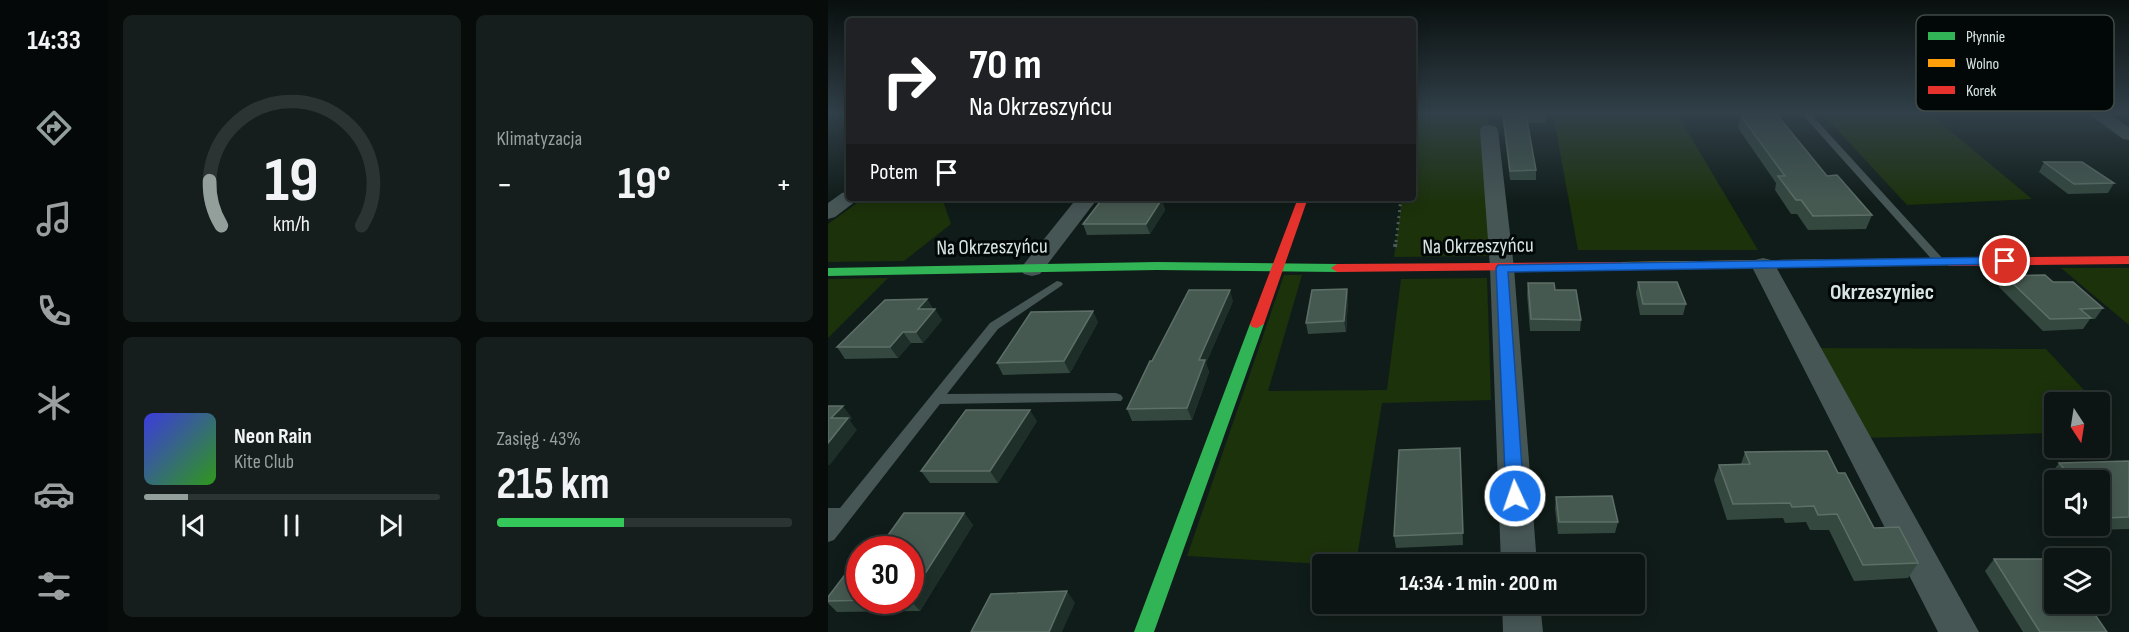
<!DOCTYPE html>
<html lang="pl">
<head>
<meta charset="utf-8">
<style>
  body { margin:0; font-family:"Sofia Sans Condensed",sans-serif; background:#151e1c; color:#f1f3f6; height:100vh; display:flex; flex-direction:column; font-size:22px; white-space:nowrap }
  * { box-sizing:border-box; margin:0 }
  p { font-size:20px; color:#9a9fa0 }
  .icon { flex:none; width:33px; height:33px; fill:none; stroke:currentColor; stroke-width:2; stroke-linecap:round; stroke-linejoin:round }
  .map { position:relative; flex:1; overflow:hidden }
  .sheet { display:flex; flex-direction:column; gap:15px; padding:15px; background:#070c0a; width:720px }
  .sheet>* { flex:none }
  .guide { position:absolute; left:18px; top:18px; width:570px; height:183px; border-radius:6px; box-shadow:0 3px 15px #0003,0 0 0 2px #2c3433; background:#202124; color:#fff; overflow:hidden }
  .needle { width:39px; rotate:168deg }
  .controls { position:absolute; left:1216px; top:392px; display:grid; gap:12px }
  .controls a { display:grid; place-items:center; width:66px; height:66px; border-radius:6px; background:#0c1513; box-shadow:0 3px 15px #0003,0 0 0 2px #2c3433; font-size:30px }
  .speed { position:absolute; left:18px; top:536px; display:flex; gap:12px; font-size:30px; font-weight:700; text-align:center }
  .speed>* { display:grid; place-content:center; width:78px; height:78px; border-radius:50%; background:#0c1513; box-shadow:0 3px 15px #0003,0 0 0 2px #2c3433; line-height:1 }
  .speed .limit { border:9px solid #d22; background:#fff; color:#111 }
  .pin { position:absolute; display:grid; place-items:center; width:51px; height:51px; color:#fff; margin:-26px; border:3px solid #fff; border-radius:50%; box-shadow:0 2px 6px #0007 }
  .me { position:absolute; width:66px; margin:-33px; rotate:357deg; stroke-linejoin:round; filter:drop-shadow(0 0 4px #0008) }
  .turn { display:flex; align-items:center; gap:21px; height:126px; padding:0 24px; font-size:27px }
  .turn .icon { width:78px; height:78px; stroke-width:2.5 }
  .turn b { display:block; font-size:42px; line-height:51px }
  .then { display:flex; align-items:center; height:57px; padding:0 24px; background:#0003; gap:12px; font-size:22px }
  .big { font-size:45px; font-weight:700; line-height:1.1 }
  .sheet .card { flex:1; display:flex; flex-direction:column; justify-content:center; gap:9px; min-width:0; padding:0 21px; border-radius:9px; background:#151e1c }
  .sheet .dial { align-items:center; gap:0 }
  .dial svg { height:156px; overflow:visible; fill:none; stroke:#2c3433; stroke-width:7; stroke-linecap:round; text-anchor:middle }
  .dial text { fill:#f1f3f6; stroke:none }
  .song { display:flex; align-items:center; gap:18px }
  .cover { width:72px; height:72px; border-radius:9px; background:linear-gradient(135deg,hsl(240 70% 55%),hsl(110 70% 35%)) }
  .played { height:6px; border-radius:3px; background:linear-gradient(90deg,#929f9b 15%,#2c3433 15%) }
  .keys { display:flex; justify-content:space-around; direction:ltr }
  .heat { display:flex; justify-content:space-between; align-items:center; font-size:33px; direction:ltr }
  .charge { height:9px; border-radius:4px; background:linear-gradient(90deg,#34c759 43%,#2c3433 0) }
  .sheet .tiles { flex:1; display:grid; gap:15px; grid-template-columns:repeat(2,1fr) }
  .trip { position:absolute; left:484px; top:554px; width:333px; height:60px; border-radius:6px; background:#0c1513; box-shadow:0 3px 15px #0003,0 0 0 2px #2c3433; font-weight:700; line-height:60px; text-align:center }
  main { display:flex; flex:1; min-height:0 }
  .tab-bar { display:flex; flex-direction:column; width:108px; justify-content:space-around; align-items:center; background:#050808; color:#9a9fa0 }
  .tab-bar .icon { width:42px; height:42px }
  .tab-bar .on { color:#929f9b }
  .tab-bar b { font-size:27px; color:#f1f3f6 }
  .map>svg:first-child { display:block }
</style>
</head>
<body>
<main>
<nav class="tab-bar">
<b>14:33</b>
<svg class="icon on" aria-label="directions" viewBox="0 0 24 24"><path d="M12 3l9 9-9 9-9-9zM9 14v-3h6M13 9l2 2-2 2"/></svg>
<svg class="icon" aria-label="music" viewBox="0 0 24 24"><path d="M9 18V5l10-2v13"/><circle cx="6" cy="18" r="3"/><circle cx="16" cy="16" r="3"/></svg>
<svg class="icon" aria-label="phone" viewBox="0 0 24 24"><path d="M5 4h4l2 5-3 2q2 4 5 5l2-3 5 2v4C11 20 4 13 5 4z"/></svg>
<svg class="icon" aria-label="climate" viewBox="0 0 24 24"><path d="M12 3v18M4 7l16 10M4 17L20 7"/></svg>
<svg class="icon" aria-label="car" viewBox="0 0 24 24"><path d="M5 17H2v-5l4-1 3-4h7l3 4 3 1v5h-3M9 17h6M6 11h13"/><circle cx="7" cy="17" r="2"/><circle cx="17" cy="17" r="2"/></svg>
<svg class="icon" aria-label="filters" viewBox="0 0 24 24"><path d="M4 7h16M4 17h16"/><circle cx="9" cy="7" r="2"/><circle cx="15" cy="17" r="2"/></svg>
</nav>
<section class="sheet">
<div class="tiles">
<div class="card dial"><svg viewBox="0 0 100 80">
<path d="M14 69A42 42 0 1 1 86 69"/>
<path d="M14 69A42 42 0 0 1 8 46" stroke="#929f9b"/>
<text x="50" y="56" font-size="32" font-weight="700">19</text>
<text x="50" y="72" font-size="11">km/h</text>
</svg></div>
<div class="card"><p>Klimatyzacja</p>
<div class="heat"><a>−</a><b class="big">19°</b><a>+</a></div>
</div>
<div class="card">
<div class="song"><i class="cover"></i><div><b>Neon Rain</b><p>Kite Club</p></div></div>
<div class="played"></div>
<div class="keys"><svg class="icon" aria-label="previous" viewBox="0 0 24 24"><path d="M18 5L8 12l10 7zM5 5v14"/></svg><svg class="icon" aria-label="pause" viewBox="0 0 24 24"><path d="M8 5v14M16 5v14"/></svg><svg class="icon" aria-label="next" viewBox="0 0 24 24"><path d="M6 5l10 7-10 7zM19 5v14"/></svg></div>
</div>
<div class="card"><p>Zasięg · 43%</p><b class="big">215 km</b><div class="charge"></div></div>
</div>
</section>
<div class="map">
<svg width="1301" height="632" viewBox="0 0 1301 632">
  <rect width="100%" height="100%" fill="#101c19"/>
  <path fill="#1c320b" d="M586,114H659L673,256L566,257L574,198H585Z
    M725,114H849L930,250H750Z
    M995,114H1102L1204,199L1079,205Z
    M36,198H114L123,224L76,261L0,262V224Z
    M1233,268H1301V325Z
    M456,275H474L440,391L559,390L573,279L659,278L663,400L554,403L528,564H495L359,556Z
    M60,278L0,338V279Z
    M987,348L1218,349L1267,402H1227V433L1034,438Z"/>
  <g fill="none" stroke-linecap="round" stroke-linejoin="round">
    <path stroke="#4e5a5a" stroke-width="3" stroke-dasharray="2 4" stroke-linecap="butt" d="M568,242L573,198"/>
    <path stroke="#4e5a5a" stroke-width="4" stroke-dasharray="3 4.5" stroke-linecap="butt" d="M567,247L568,240"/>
    <path fill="#465655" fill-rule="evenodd" d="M974,114H983L1116,260L1117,262L1116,264H1108Z
      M229,281L233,282L235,284L233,286L170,329L119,394L288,393L293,395L295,398L293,401L112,404L6,540L0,542V508H12L162,323Z"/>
    <path fill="#465655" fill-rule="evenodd" d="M1261,114H1281L1301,127V140L1295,139Z
      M661,125L667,126L670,130L686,268L709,564H673L662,268L652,130L655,126Z
      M21,191V198H30L28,201L7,217L0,219V203L14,193Z
      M249,198H270L212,274L204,276L196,274L192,269L196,264Z
      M935,258L943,260L947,265L1151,632H1110L923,265L927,260Z
      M674,603H712L715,632H675Z"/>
    <path fill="#30b455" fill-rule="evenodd" d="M329,262L509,264L515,268L509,272L329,270L0,276V268Z
      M429,320L436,324L326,632H306L422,324Z"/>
    <path fill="#ff9f0a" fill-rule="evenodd" d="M1121,258L1125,259L1127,262L1125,265L793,270L787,266L793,262Z"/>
    <path fill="#e5322d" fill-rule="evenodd" d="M470,198H480L436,324L429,328L424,327L422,324Z
      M1301,256V264L1121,266L1115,262L1121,258Z
      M793,262L799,266L797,269L509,272L503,268L509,264Z"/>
  </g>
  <path fill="#34483f" d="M674,114H719L718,123H700L708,170V180H682Z
    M913,116L999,176L1044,215L1038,229L980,230L969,214H963L947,190L948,183L910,128Z
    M1216,162L1286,183L1280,193L1240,194L1211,172Z
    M173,198H234L233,200H174Z
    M275,198H336L334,201L337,210L322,234L259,235L255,224Z
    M1177,276L1225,282L1275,308L1267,319H1262L1255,329L1215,331L1171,287Z
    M810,282L858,304L855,315H812L808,293Z
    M700,283L727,290L753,320L752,331H702L699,294Z
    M519,289L520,300L518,332L480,334L478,323Z
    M99,299L105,309L114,320L95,343H83L70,358L17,359L9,347Z
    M405,301L378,363L381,372L364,420L304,421L299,409Z
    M270,322L242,373L175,375L169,363Z
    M209,421L170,483H102L93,471Z
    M632,448L635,545L568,548L566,536Z
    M917,452L1010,473L1046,528L1090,563L1080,578L1026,581L1001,530H982L978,522L957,523L955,518L899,520L886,480L891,465L913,464Z
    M1301,461V529L1266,530L1263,525H1272V480H1227V481L1222,475L1231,463Z
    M728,497L790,522L787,533L730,534L727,509Z
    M136,513L145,525L92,611L9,612L0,603V597L32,600H82L58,538Z
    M1166,559L1279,632H1195L1157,571Z"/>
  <path fill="#1e2f29" d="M326,198H336L334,201L337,210L322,234L318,224Z
    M519,289L520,300L518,332L516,321Z
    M402,290L405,301L378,363L381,372L364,420L359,408L371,360Z
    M99,299L106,311L90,309Z
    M107,309L114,320L95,343L88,332Z
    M265,311L270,322L242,373L236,361Z
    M75,332L83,343L70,358L62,347Z
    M15,406L24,418L22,421L29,430L1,466L0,464V443L3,418Z
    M202,410L209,421L170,483L162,471Z
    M136,513L145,525L92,611L82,600V597Z
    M239,591L247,603L234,632H221Z"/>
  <path fill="#465951" stroke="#5d6f67" stroke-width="1.5" d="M675,114H719L698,115L708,170L682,171Z
    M913,116H950L999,176L1009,175L1044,215L985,216L973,200H968L950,176H957Z
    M1216,162H1254L1286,183L1246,184Z
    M275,198H326L325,199H334L318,224H255Z
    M1217,275L1225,282H1245L1275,308L1252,309L1263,318L1222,319L1177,276Z
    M810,282H849L858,304H815Z
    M700,283H726L727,290H748L753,320L703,319Z
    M519,289L516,321L478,323L484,290Z
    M361,290H402L371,360H377L359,408L299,409L322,361H324Z
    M99,299L90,309H107L88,332H75L62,347H9L57,300Z
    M265,311L236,361L169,363L203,312Z
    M0,406H15L3,418H20L0,443Z
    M138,410H202L162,471H93Z
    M632,448L635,533L566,536L571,450Z
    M999,451L1010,473H1017L1046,528L1071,527L1090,563L1035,565L1009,514L990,515L986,506L964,507L962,503L905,504L891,465L922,464L917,452Z
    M1301,461V517L1277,518L1272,512V480H1246L1231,463Z
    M784,496L790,522H731L728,497Z
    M76,513H136L82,597V549H36L44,539L58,538Z
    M32,555V600H44L0,601V597Z
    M1166,559H1227V603H1259L1279,632H1212Z
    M239,591L221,632H143L163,594Z"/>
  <linearGradient id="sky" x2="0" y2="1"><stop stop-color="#090f0e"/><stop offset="0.56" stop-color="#314049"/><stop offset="1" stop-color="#314049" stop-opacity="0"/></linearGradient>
  <rect width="1301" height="203" fill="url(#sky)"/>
  <path fill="#1a73e8" stroke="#114b97" stroke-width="1.5" d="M1177,257L1183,261L1181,264L680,272L696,496L693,501L687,503L681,501L678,496L668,268L670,265Z"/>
  <g text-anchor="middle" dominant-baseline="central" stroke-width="6" stroke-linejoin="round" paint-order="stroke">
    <g font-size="21" fill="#d8e5e1" stroke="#020807">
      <text transform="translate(650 246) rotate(-1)">Na Okrzeszyńcu</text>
      <text transform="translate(164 247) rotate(-1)">Na Okrzeszyńcu</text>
    </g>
    <g font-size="22" font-weight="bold" fill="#d8e5e1" stroke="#020807">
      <text x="1054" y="292">Okrzeszyniec</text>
    </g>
  </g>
  <rect x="1088" y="15" width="198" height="96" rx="9" fill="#020807" stroke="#424a48" stroke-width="1.5"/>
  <rect x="1100" y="32" width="27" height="8" fill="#30b455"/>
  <rect x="1100" y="59" width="27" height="8" fill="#ff9f0a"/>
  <rect x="1100" y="86" width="27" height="8" fill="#e5322d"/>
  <g font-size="16" fill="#d8e5e1">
    <text x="1138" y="42">Płynnie</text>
    <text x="1138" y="69">Wolno</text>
    <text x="1138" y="96">Korek</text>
  </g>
</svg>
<div class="controls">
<a><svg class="needle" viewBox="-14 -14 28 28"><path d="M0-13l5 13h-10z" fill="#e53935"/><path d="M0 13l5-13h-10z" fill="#9a9fa0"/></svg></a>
<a><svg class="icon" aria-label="sound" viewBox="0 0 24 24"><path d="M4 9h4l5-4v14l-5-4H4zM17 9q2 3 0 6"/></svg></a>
<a><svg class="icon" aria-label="layers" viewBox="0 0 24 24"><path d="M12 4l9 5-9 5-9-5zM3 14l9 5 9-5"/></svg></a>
</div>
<div class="speed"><div class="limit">30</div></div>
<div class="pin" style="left:1177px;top:261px;background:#d93025"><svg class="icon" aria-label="arrive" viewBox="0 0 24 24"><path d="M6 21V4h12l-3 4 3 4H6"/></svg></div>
<svg class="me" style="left:687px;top:496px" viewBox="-20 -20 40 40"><circle r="17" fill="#1a73e8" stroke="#fff" stroke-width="3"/><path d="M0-11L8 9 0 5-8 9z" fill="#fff"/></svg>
<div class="trip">14:34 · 1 min · 200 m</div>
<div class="guide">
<div class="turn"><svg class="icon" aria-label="right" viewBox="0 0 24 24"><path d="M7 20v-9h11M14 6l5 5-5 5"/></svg><div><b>70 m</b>Na Okrzeszyńcu</div></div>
<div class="then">Potem<svg class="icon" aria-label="arrive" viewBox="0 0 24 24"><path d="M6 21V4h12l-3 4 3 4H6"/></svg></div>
</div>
</div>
</main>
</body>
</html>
